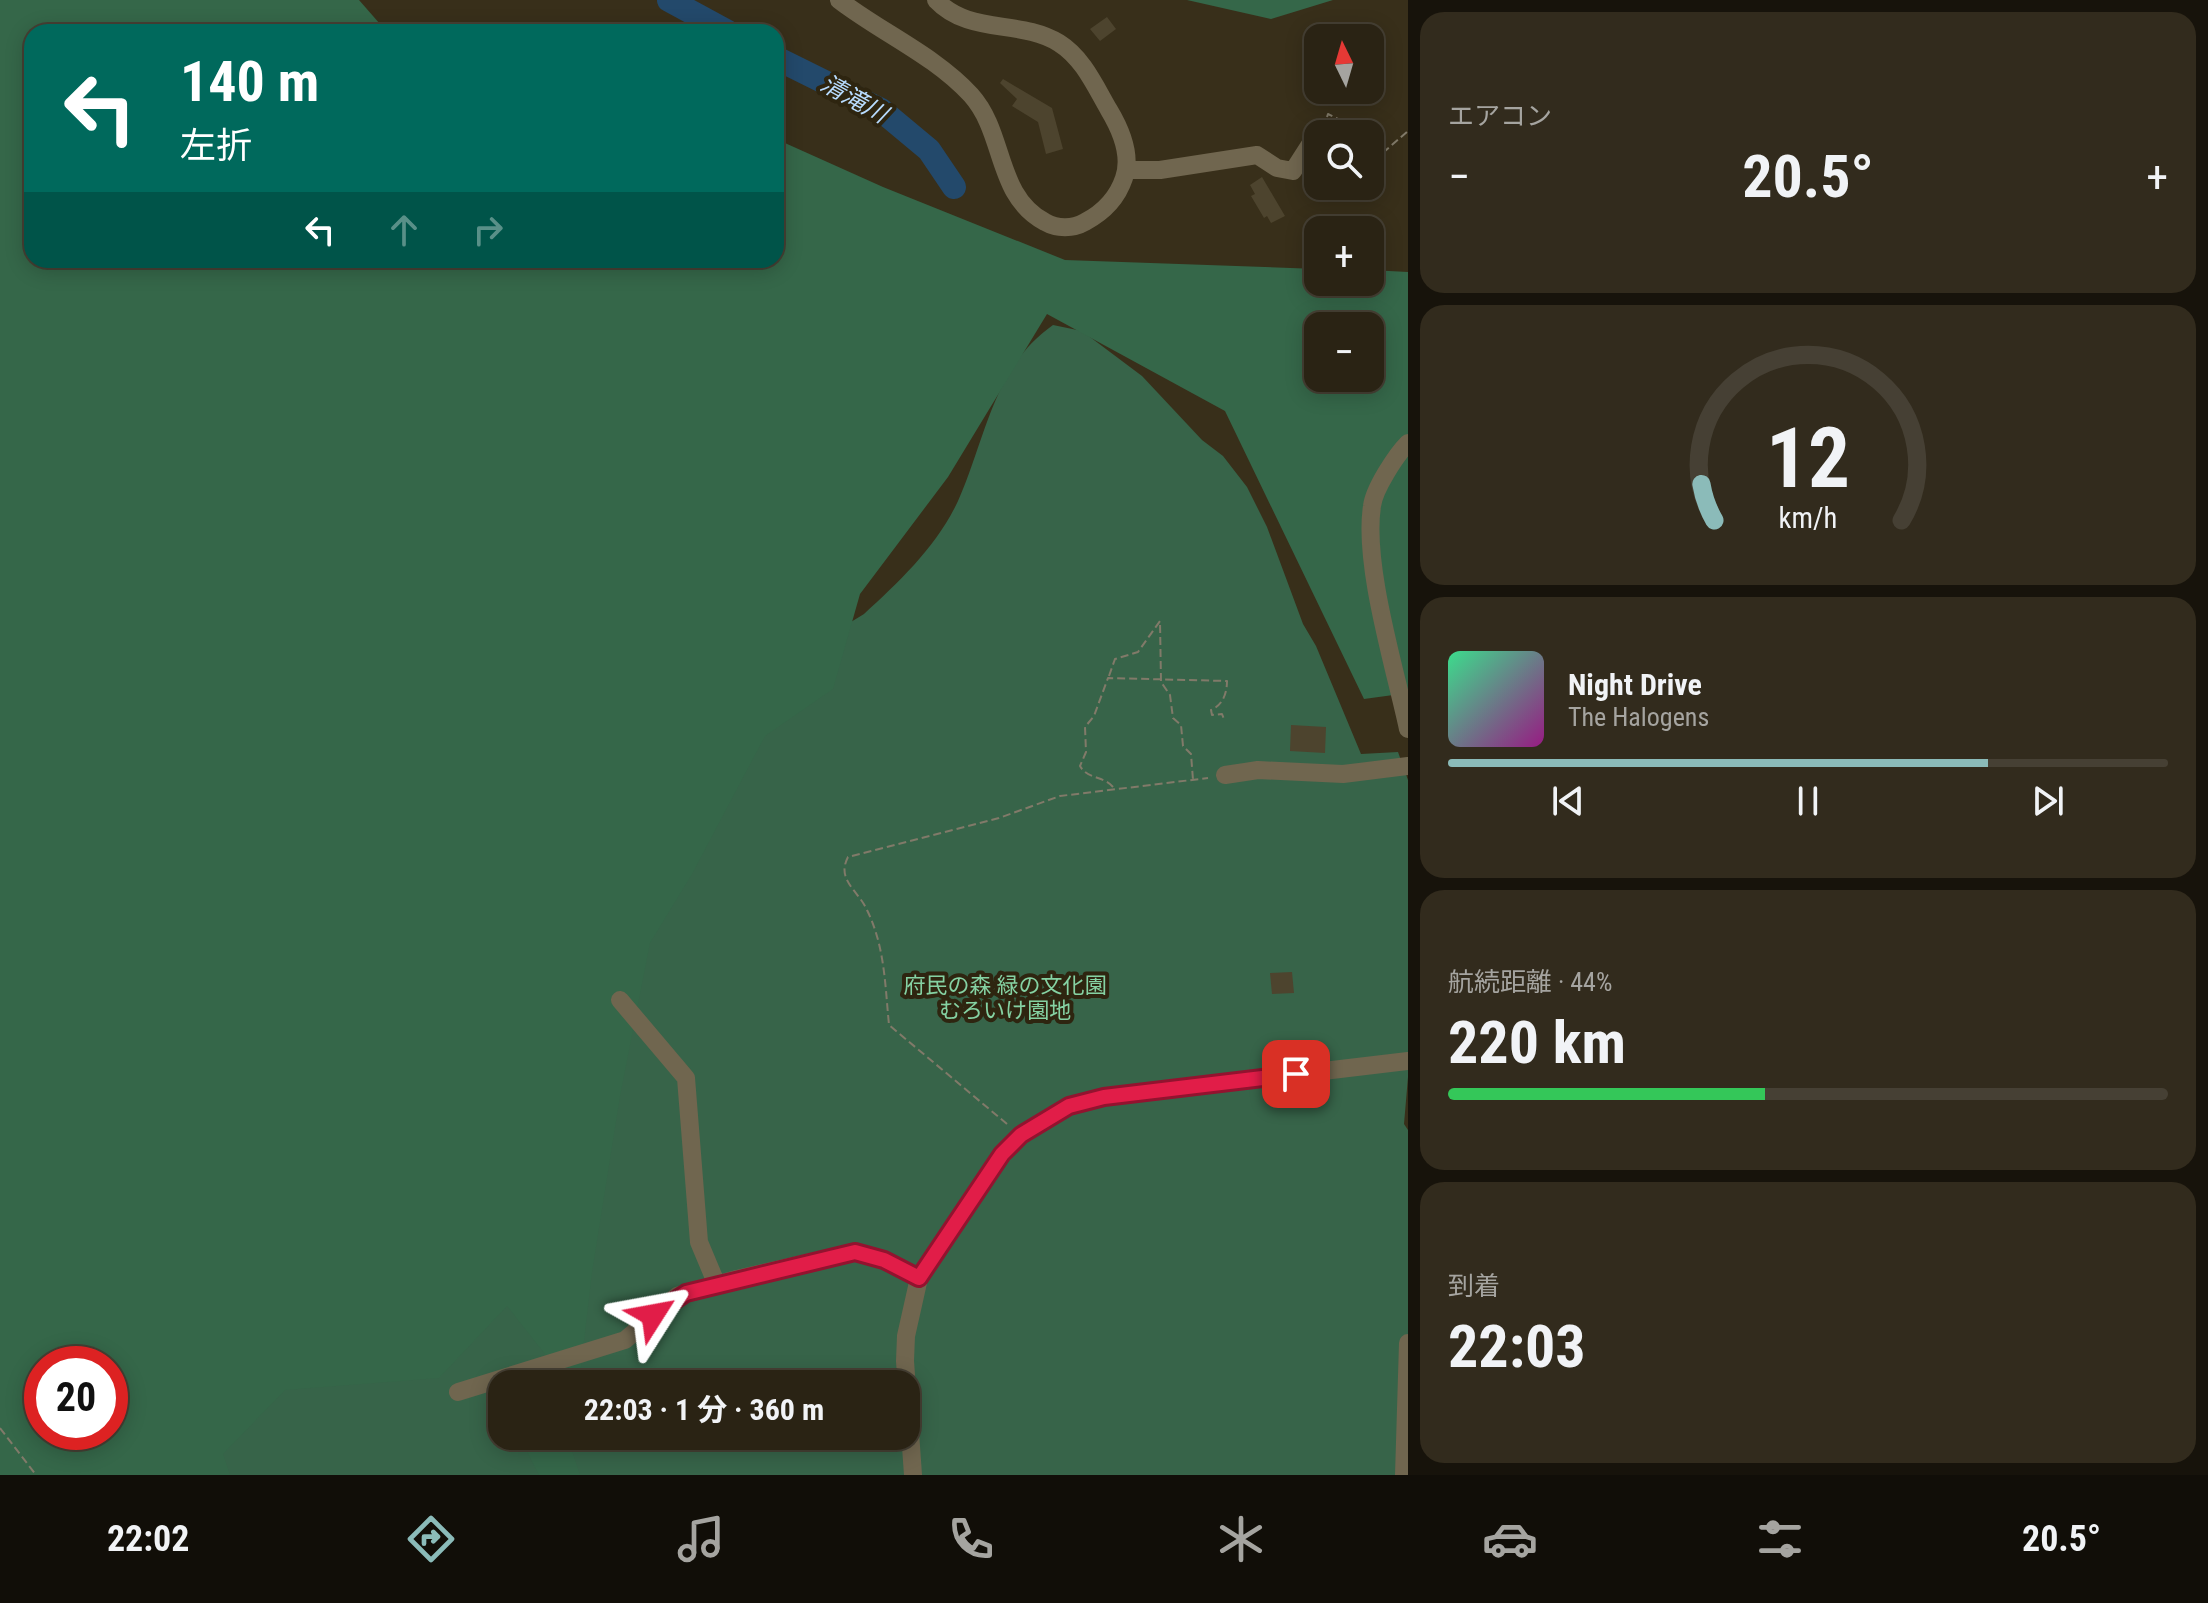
<!DOCTYPE html>
<html lang="ja">
<head>
<meta charset="utf-8">
<style>
  body { margin:0; font-family:"Roboto Condensed","Noto Sans JP",sans-serif; background:#322b1d; color:#f1f3f6; height:100vh; display:flex; flex-direction:column; font-size:30px; white-space:nowrap }
  * { box-sizing:border-box; margin:0 }
  p { font-size:26px; color:#a5a4a0 }
  .icon { flex:none; width:44px; height:44px; fill:none; stroke:currentColor; stroke-width:2; stroke-linecap:round; stroke-linejoin:round }
  .map { position:relative; flex:1; overflow:hidden }
  .side { display:flex; flex-direction:column; gap:12px; padding:12px; background:#17130b; width:800px }
  .side>* { flex:none }
  .banner { position:absolute; left:24px; top:24px; width:760px; height:244px; border-radius:24px; box-shadow:0 4px 20px #0003,0 0 0 2px #464034; background:#00695c; color:#fff; overflow:hidden }
  .needle { width:52px; rotate:355deg }
  .buttons { position:absolute; left:1304px; top:24px; display:grid; gap:16px }
  .buttons a { display:grid; place-items:center; width:80px; height:80px; border-radius:16px; background:#2a2314; box-shadow:0 4px 20px #0003,0 0 0 2px #464034; font-size:40px }
  .speed { position:absolute; left:24px; top:1346px; display:flex; gap:16px; font-size:40px; font-weight:700; text-align:center }
  .speed>* { display:grid; place-content:center; width:104px; height:104px; border-radius:50%; background:#2a2314; box-shadow:0 4px 20px #0003,0 0 0 2px #464034; line-height:1 }
  .speed .limit { border:12px solid #d22; background:#fff; color:#111 }
  .pin { position:absolute; display:grid; place-items:center; width:68px; height:68px; color:#fff; margin:-34px; border-radius:16px; box-shadow:0 4px 12px #0006 }
  .me { position:absolute; width:88px; margin:-44px; rotate:56deg; stroke-linejoin:round; filter:drop-shadow(0 0 6px #0008) }
  .turn { display:flex; align-items:center; gap:28px; height:168px; padding:0 24px; font-size:36px }
  .turn .icon { width:104px; height:104px; stroke-width:2.5 }
  .turn b { display:block; font-size:56px; line-height:68px }
  .lanes { display:flex; align-items:center; height:76px; padding:0 24px; background:#0003; justify-content:center; gap:40px; direction:ltr }
  .lanes .off { opacity:.35 }
  .big { font-size:60px; font-weight:700; line-height:1.1 }
  .side .tile { flex:1; display:flex; flex-direction:column; justify-content:center; gap:12px; min-width:0; padding:0 28px; border-radius:24px; background:#322b1d }
  .side .dial { align-items:center; gap:0 }
  .dial svg { height:208px; overflow:visible; fill:none; stroke:#464034; stroke-width:7; stroke-linecap:round; text-anchor:middle }
  .dial text { fill:#f1f3f6; stroke:none }
  .song { display:flex; align-items:center; gap:24px }
  .cover { width:96px; height:96px; border-radius:12px; background:linear-gradient(135deg,hsl(150 70% 55%),hsl(310 70% 35%)) }
  .played { height:8px; border-radius:4px; background:linear-gradient(90deg,#8bbbb9 75%,#464034 75%) }
  .keys { display:flex; justify-content:space-around; direction:ltr }
  .heat { display:flex; justify-content:space-between; align-items:center; font-size:44px; direction:ltr }
  .charge { height:12px; border-radius:6px; background:linear-gradient(90deg,#34c759 44%,#464034 0) }
  .trip { position:absolute; left:488px; top:1370px; width:432px; height:80px; border-radius:24px; background:#2a2314; box-shadow:0 4px 20px #0003,0 0 0 2px #464034; font-weight:700; line-height:80px; text-align:center }
  .tabs { display:flex; height:128px; justify-content:space-around; align-items:center; background:#110e08; color:#a5a4a0 }
  .tabs .icon { width:56px; height:56px }
  .tabs .on { color:#8bbbb9 }
  .tabs b { font-size:36px; color:#f1f3f6 }
  main { display:flex; flex:1; min-height:0 }
  .map>svg:first-child { display:block }
</style>
</head>
<body>
<main>
<div class="map">
<svg width="1408" height="1475" viewBox="0 0 1408 1475">
  <rect width="100%" height="100%" fill="#382f1a"/>
  <path fill="#376449" fill-rule="evenodd" d="M1053,325L1082,331L1142,376L1202,440L1223,456L1247,487L1267,527L1303,624L1316,646L1361,754L1398,752L1408,780V1077L1404,1124L1408,1130V1475H31L0,1141L864,614C900,581 937,546 958,501C986,438 993,367 1053,325ZM42,1364H110V1432H42ZM502,1384H906V1436H502Z"/>
  <path fill="#356749" fill-rule="evenodd" d="M0,0H359L387,32H32V260H776V139L883,187L1065,260L1318,269V282H1370V270L1408,272V693L1364,699L1225,411L1047,314L948,477L860,594L833,689L765,736L692,874L650,943L620,1096L592,1272L579,1384H548L556,1368L507,1306L439,1378L285,1390L223,1454L230,1475H0ZM1318,326H1370V378H1318ZM42,1364H110V1432H42Z
    M1187,0H1333L1271,19Z
    M519,1436H572L571,1448L580,1475H539Z"/>
  <g fill="none" stroke-linecap="round" stroke-linejoin="round">
    <path stroke="#23496b" stroke-width="24" d="M669,0L728,32
      M776,58L881,110L929,150L954,187"/>
  </g>
  <path fill="#4d442e" d="M1107,17L1116,29L1100,41L1090,29Z
    M1003,79L1052,108L1063,149L1046,154L1038,122L1012,106L1017,99L1000,83Z
    M1262,177L1285,216L1271,223L1267,216L1264,218L1251,196L1255,194L1250,185Z
    M1291,725L1326,727L1325,753L1290,751Z
    M1292,972L1294,993L1272,994L1270,973Z"/>
  <g fill="none" stroke-linecap="round" stroke-linejoin="round">
    <path stroke="#817a69" stroke-width="2" stroke-dasharray="8 4" stroke-linecap="butt" d="M1327,117L1328,114L1342,121L1350,134
      M1370,151H1385L1408,131
      M1109,676L1115,659L1138,652L1160,621L1161,682L1170,695L1173,718L1181,725L1183,746L1191,754L1193,780
      M1113,787C1104,776 1087,779 1080,766L1086,752L1085,727L1094,716L1108,678L1227,681C1227,693 1223,705 1211,710L1212,715L1222,714L1224,719
      M1007,1124L889,1025C885,985 885,947 867,910C858,890 836,880 848,857L999,818L1060,796L1208,778
      M0,1428L36,1475"/>
    <path stroke="#70664f" stroke-width="18" d="M839,0C882,33 934,55 971,95C1006,134 995,195 1045,222C1057,229 1073,229 1085,222C1104,212 1117,199 1124,178C1132,155 1121,130 1109,110C1095,86 1083,58 1059,43C1020,19 969,35 936,0
      M1127,170H1160L1257,155L1277,168L1293,171L1318,132
      M1408,443C1396,455 1374,489 1372,506C1363,565 1395,668 1408,729
      M1225,775L1258,770L1343,774L1408,766
      M620,1000L686,1078L699,1242L717,1285
      M458,1392L625,1340L677,1296L737,1279L855,1252L884,1260L919,1278
      M913,1475L905,1361L906,1336L919,1278L1002,1154L1021,1135L1069,1106L1104,1097L1408,1061
      M1404,1475L1408,1343"/>
  </g>
  <g fill="none" stroke-linecap="round" stroke-linejoin="round">
    <g stroke="#92132f" stroke-width="20">
      <path id="route" d="M653,1315L686,1293L855,1252L884,1260L919,1278L1002,1154L1021,1135L1069,1106L1104,1097L1296,1074"/>
    </g>
    <use href="#route" stroke="#e11d48" stroke-width="14"/>
  </g>
  <g text-anchor="middle" dominant-baseline="central" stroke-width="8" stroke-linejoin="round" paint-order="stroke">
    <g font-size="22" fill="#85d2a3" stroke="#2e2510">
      <text x="1005" y="985">府民の森 緑の文化園<tspan x="1005" dy="25">むろいけ園地</tspan></text>
    </g>
    <g font-size="24" font-style="italic" fill="#b8dcff" stroke="#2e2510">
      <text transform="translate(854 99) rotate(29)">清滝川</text>
    </g>
  </g>
</svg>
<div class="buttons">
<a><svg class="needle" viewBox="-14 -14 28 28"><path d="M0-13l5 13h-10z" fill="#e53935"/><path d="M0 13l5-13h-10z" fill="#a5a4a0"/></svg></a>
<a><svg class="icon" aria-label="search" viewBox="0 0 24 24"><circle cx="10" cy="10" r="6"/><path d="M15 15l6 6"/></svg></a>
<a>+</a>
<a>−</a>
</div>
<div class="speed"><div class="limit">20</div></div>
<div class="pin" style="left:1296px;top:1074px;background:#d93025"><svg class="icon" aria-label="arrive" viewBox="0 0 24 24"><path d="M6 21V4h12l-3 4 3 4H6"/></svg></div>
<svg class="me" style="left:653px;top:1315px" viewBox="-20 -20 40 40"><path d="M0-17L14 15 0 8-14 15z" fill="#e11d48" stroke="#fff" stroke-width="4"/></svg>
<div class="trip">22:03 · 1 分 · 360 m</div>
<div class="banner">
<div class="turn"><svg class="icon" aria-label="left" viewBox="0 0 24 24"><path d="M17 20v-9H6M10 6l-5 5 5 5"/></svg><div><b>140 m</b>左折</div></div>
<div class="lanes"><svg class="icon" aria-label="left" viewBox="0 0 24 24"><path d="M17 20v-9H6M10 6l-5 5 5 5"/></svg><svg class="icon off" aria-label="ahead" viewBox="0 0 24 24"><path d="M12 20V5M6 11l6-6 6 6"/></svg><svg class="icon off" aria-label="right" viewBox="0 0 24 24"><path d="M7 20v-9h11M14 6l5 5-5 5"/></svg></div>
</div>
</div>
<section class="side">
<div class="tile"><p>エアコン</p>
<div class="heat"><a>−</a><b class="big">20.5°</b><a>+</a></div>
</div>
<div class="tile dial"><svg viewBox="0 0 100 80">
<path d="M14 69A42 42 0 1 1 86 69"/>
<path d="M14 69A42 42 0 0 1 9 55" stroke="#8bbbb9"/>
<text x="50" y="56" font-size="32" font-weight="700">12</text>
<text x="50" y="72" font-size="11">km/h</text>
</svg></div>
<div class="tile">
<div class="song"><i class="cover"></i><div><b>Night Drive</b><p>The Halogens</p></div></div>
<div class="played"></div>
<div class="keys"><svg class="icon" aria-label="previous" viewBox="0 0 24 24"><path d="M18 5L8 12l10 7zM5 5v14"/></svg><svg class="icon" aria-label="pause" viewBox="0 0 24 24"><path d="M8 5v14M16 5v14"/></svg><svg class="icon" aria-label="next" viewBox="0 0 24 24"><path d="M6 5l10 7-10 7zM19 5v14"/></svg></div>
</div>
<div class="tile"><p>航続距離 · 44%</p><b class="big">220 km</b><div class="charge"></div></div>
<div class="tile"><p>到着</p><b class="big">22:03</b></div>
</section>
</main>
<nav class="tabs">
<b>22:02</b>
<svg class="icon on" aria-label="directions" viewBox="0 0 24 24"><path d="M12 3l9 9-9 9-9-9zM9 14v-3h6M13 9l2 2-2 2"/></svg>
<svg class="icon" aria-label="music" viewBox="0 0 24 24"><path d="M9 18V5l10-2v13"/><circle cx="6" cy="18" r="3"/><circle cx="16" cy="16" r="3"/></svg>
<svg class="icon" aria-label="phone" viewBox="0 0 24 24"><path d="M5 4h4l2 5-3 2q2 4 5 5l2-3 5 2v4C11 20 4 13 5 4z"/></svg>
<svg class="icon" aria-label="climate" viewBox="0 0 24 24"><path d="M12 3v18M4 7l16 10M4 17L20 7"/></svg>
<svg class="icon" aria-label="car" viewBox="0 0 24 24"><path d="M5 17H2v-5l4-1 3-4h7l3 4 3 1v5h-3M9 17h6M6 11h13"/><circle cx="7" cy="17" r="2"/><circle cx="17" cy="17" r="2"/></svg>
<svg class="icon" aria-label="filters" viewBox="0 0 24 24"><path d="M4 7h16M4 17h16"/><circle cx="9" cy="7" r="2"/><circle cx="15" cy="17" r="2"/></svg>
<b>20.5°</b>
</nav>
</body>
</html>
